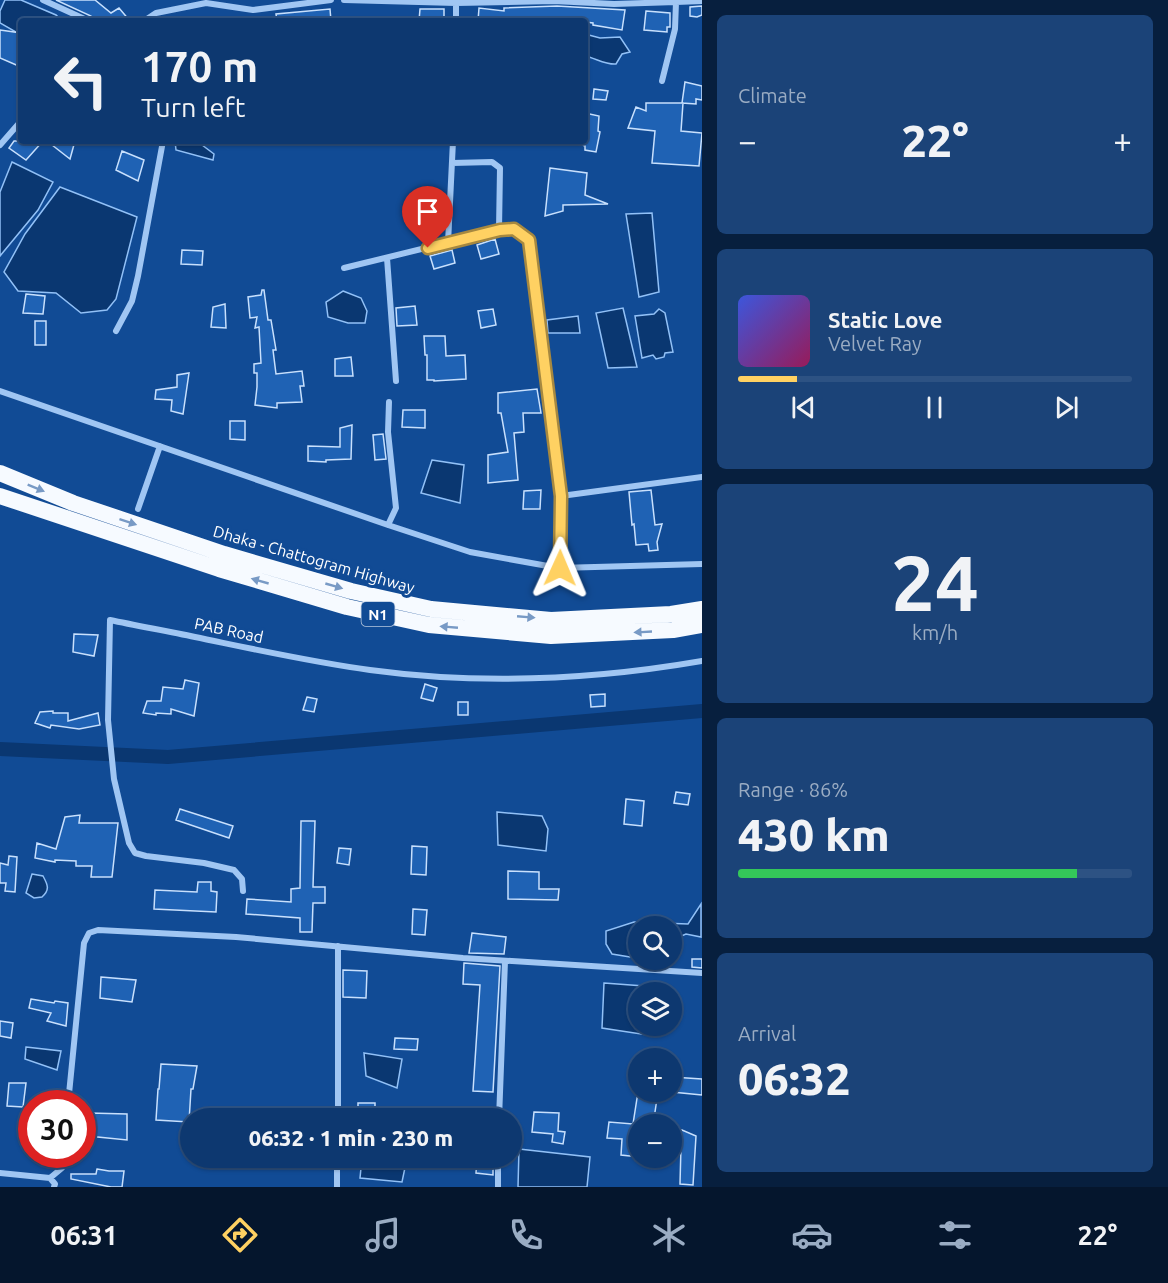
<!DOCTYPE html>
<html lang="en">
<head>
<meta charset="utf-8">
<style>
  body { margin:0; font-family:Ubuntu,sans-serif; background:#1b4378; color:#f1f3f6; height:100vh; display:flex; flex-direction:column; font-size:22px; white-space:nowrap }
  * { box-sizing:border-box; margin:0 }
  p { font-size:20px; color:#9aacc3 }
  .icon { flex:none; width:33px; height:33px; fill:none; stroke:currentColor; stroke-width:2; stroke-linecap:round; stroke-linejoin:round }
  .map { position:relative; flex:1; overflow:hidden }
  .drawer { display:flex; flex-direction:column; gap:15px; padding:15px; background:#071f3e; width:466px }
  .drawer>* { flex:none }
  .banner { position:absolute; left:18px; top:18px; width:570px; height:126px; border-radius:6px; box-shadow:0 2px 4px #0004,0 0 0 2px #2d5283; background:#0d3870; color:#f1f3f6; overflow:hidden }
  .buttons { position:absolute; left:628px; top:916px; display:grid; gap:12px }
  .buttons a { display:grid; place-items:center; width:54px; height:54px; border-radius:50%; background:#0d3870; box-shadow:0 2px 4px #0004,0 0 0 2px #2d5283; font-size:30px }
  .speed { position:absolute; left:18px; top:1090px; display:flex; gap:12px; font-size:30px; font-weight:700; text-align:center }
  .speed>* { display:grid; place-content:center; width:78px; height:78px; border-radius:50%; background:#0d3870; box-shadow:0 2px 4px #0004,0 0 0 2px #2d5283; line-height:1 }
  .speed .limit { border:9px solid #d22; background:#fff; color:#111 }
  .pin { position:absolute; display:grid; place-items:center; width:51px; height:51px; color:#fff; margin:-62px -26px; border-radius:50% 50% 50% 0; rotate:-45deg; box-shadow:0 0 6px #0007 }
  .pin .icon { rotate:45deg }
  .me { position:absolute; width:66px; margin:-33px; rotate:1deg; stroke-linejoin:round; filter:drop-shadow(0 0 4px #0008) }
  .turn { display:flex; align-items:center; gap:21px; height:126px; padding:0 24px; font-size:27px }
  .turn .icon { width:78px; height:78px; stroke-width:2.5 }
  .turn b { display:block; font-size:42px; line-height:51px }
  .big { font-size:45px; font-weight:800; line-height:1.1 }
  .drawer .tile { flex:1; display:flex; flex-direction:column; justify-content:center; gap:9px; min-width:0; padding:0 21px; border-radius:9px; background:#1b4378 }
  .drawer .dial { align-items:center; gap:0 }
  .dial b { font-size:78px; line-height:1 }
  .song { display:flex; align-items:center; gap:18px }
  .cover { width:72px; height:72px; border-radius:9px; background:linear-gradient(135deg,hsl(230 70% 55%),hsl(330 70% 35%)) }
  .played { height:6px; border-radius:3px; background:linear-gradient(90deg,#ffd162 15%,#2d5283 15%) }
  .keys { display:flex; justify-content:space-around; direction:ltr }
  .heat { display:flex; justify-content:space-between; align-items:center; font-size:33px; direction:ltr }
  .charge { height:9px; border-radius:4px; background:linear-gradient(90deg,#34c759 86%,#2d5283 0) }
  .trip { position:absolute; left:180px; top:1108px; width:342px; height:60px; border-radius:30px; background:#0d3870; box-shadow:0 2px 4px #0004,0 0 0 2px #2d5283; font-weight:800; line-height:60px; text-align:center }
  .menu { display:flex; height:96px; justify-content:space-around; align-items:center; background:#05162d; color:#9aacc3 }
  .menu .icon { width:42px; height:42px }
  .menu .selected { color:#ffd162 }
  .menu b { font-size:27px; color:#f1f3f6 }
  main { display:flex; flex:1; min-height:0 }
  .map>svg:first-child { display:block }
</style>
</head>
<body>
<main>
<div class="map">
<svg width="702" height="1187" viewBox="0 0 702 1187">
  <rect width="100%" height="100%" fill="#114b95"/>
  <path fill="#0a3771" stroke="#92c1f7" stroke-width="1.5" d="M5,0H21L56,15L62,21H21V35L0,23V11Z
    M585,34L600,38L620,37L630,52L622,54L616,64C606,65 595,58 585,56Z
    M175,141L198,142L214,154L213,160L176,150Z
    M12,162L53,182L38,210L0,256V192Z
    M60,187L137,217L116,299L107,310L81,313L56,293L18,291L4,272L25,234Z
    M652,213L659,292L639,297L626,214Z
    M343,291L361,298L367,311L365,323H348L328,317L326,302Z
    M623,308L637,367L608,368L596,313Z
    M659,309L665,313L673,352L665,353L664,357L656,359L653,355L642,358L635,316L654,314Z
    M578,316L580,333H548L547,320Z
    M432,460L464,465L460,503L421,493Z
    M497,812L542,816L548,829L546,851L498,845Z
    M32,874L43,876C48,885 50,890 42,897L34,898L26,893Z
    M701,904V937L686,934L672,940V927H639V956L636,958L612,954L606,944V931L634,922L688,924Z
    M604,983L657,987V993H639V1026H655L654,1036L602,1028Z
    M26,1047L61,1051L57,1070L25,1059Z
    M364,1053L402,1059L397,1088L366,1076Z
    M519,1149L590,1157L587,1187H518Z
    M362,1158H407L402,1182L360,1178Z"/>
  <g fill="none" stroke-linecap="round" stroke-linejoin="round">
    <path stroke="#0a3771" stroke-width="14" d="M0,749L168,757L702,711"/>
  </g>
  <path fill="#1f62b4" stroke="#c8e0fd" stroke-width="1.5" d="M56,0H95L111,13L119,8L130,21H94L91,16Z
    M557,6L625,10L622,30L593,25V23L585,22V21H478L479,8L504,11V8Z
    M702,6V15L697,17L690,16V7Z
    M330,9L331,21H277L276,14Z
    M420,9H444V21H419Z
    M646,11L670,13V27H667V32L644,30Z
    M0,30L21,33V67L0,58Z
    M685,82L702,86V100L696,99V104L682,103Z
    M594,89L608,91L606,100L593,99Z
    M646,103H683L681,131L702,133L699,166L652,163L655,131L628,128L636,107L646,111Z
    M585,113L599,116L598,131L600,132L596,152L585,150V146L582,145L583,141H585Z
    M14,141H43L26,160L9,148Z
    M47,141H75L70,159Z
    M122,151L144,160L138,181L116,170Z
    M550,168L587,173L585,195L608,204L563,205V211L545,216Z
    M495,239L499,254L481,259L477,245Z
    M182,250L203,251L202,265L181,264Z
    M452,250L455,263L434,269L430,256Z
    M262,290H264L268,320H271L276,350H273L276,374L302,371L304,386H300L302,402L277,403V408L255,405L257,387V373H254V364L261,363L259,327L255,328L257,317L250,318L248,297L261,295Z
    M26,294L45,296L43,314L23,313Z
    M225,304L226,328L211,327L213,307Z
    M415,306L417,325L397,326L396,308Z
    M493,309L496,325L481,328L478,311Z
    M35,321H46V345H35Z
    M424,336H445L446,356L465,355L466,379L434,381V380H427V355H425Z
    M351,357L353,376H335V359Z
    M189,373L183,414L171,411L172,400L155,399L156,390L177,387V375Z
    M537,389L541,413H523L524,432L514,433L518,480L488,483V455L508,452L501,413H498V393Z
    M403,410H425V428L402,427Z
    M230,421H245V440L230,439Z
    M352,425L351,459L326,460V462L308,461V446L340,447V428Z
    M383,434L386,459L375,460L373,435Z
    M541,490L540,509H523L524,491Z
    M651,490L655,525L662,524L657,542L658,550L649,551L648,544L636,545L634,524L632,525L629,492Z
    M74,634L98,635L94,656L73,652Z
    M185,680L199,683L194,716L171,709V714L156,713V715L143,713L147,701H161L163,687L183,689Z
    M425,684L437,688L433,701L421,698Z
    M605,694V706L591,707L590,695Z
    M307,697L317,699L314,712L303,710Z
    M458,702H468V715H458Z
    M53,711V713H68V721L98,713L100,725L79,729L51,725L50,728L35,723L40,712Z
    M676,792L690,794L688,805L674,803Z
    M626,799L644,801L642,826L624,824Z
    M180,809L233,826L229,838L176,820Z
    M80,815L79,823H118L112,877H91L92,866H76V861L55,860V862L35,858L37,843L56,849L65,817Z
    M301,821H315L313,887H325V903H313L312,932H300V918L246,914L247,899L291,902V889L300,888Z
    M412,846L427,847L426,875L411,874Z
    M339,848L351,849L349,865L337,863Z
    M9,856L17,857L15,892L5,891L6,883H0V863L8,865Z
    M508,871L539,872V889H559L558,900L508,899Z
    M198,882H211V891L217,892L216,912L154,909L155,890L197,892Z
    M413,909L427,910L425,935L412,934Z
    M472,933L506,937L504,954L469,953Z
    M692,959H702V968L692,967Z
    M464,963L500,966L493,1092L473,1091L480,985L463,984Z
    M343,970L367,971L366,998L343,997Z
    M101,977L136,980L132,1002L100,998Z
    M31,999L54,1003L55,1001L68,1003L66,1026L47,1021L51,1013L29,1008Z
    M0,1021L13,1023L11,1038L0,1036Z
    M395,1038L418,1039L417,1050L394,1049Z
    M161,1064L197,1066L193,1089H191L189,1122L156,1120L158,1089H159Z
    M672,1077L702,1079V1095L672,1092Z
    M9,1083H26L23,1107L7,1106Z
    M638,1092H658L653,1125H639V1157L621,1155L622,1139L607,1138L609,1122L633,1124Z
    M358,1103H375V1114L358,1113Z
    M534,1112L559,1113L558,1131L565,1132L563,1144L552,1142L553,1134L532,1132Z
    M89,1113L127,1114V1140L88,1136Z
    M672,1128L682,1130L696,1136L693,1185L680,1184L681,1146L672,1145Z
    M477,1158H493V1175L476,1173Z
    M97,1169L109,1171H124L122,1187H111L71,1179V1174H96Z"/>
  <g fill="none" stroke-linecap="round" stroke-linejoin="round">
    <path stroke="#a0c6f3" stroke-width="6" d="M43,0L89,21
      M344,0L456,3L554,1L614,4L676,2
      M144,21L156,13L206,3L253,10L331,0
      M456,21V3
      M662,81L675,29L676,2L702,1
      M0,145L21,121
      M452,163L492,162L500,168L499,230
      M448,243L453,141
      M387,258L396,381
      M344,268L499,230L514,229L529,240L561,496L702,477
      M116,331L132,301L138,276L163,141
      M0,391L388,525L470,552L559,568L702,564
      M138,509L160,446
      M388,525L396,508L388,432L389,402
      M559,568L561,496
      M243,891L242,879L234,870L204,863L146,856L135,853L129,843L114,779L108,720L110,620C138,626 167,631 195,637C253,649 311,662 370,670C480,685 592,680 702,661
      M68,1104L84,943L89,933L98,930L236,937L463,958L702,973
      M338,1119V946
      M499,1119L505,961
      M498,1158V1187
      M0,1173L50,1178L62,1168L63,1155
      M50,1178L55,1184L54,1187
      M337,1187V1158"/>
    <path stroke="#f6faff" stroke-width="16" d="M0,473L73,503L224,554L351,591L431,609L551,620L671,614L702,609
      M0,496L219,569L347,607L429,625L551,636L673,630L702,625"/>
  </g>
  <defs><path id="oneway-solid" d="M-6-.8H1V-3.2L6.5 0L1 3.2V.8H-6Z" transform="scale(1.5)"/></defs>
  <g fill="#789ac5">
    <use href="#oneway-solid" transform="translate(36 488) rotate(22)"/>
    <use href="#oneway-solid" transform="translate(128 522) rotate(18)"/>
    <use href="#oneway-solid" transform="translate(260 581) rotate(-164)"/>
    <use href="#oneway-solid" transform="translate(334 586) rotate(16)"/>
    <use href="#oneway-solid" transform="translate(526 617) rotate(5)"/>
    <use href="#oneway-solid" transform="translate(449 627) rotate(-175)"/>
    <use href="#oneway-solid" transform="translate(643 632) rotate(177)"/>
  </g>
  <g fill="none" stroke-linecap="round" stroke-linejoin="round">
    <g stroke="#a68840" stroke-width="15">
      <path id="route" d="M428,248L500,230L514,229L529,240L561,496L560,568"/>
    </g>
    <use href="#route" stroke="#ffd162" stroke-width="10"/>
  </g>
  <g text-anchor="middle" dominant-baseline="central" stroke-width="6" stroke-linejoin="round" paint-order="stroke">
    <rect fill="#114b95" stroke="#b8c9df" stroke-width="1.5" x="361.5" y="602" width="33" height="24" rx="4.5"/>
    <g font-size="15" font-weight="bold" fill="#fff">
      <text x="378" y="614">N1</text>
    </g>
    <g font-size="16" fill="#fff" stroke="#114b95">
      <text transform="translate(314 559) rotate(16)">Dhaka - Chattogram Highway</text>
      <text transform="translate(229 630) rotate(12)">PAB Road</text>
    </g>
  </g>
</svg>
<div class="buttons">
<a><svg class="icon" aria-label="search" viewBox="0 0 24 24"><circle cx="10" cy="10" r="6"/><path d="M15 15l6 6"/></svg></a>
<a><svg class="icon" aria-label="layers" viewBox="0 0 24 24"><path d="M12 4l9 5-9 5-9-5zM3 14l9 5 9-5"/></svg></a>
<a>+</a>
<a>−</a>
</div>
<div class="speed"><div class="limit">30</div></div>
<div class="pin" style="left:428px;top:248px;background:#d93025"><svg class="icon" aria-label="arrive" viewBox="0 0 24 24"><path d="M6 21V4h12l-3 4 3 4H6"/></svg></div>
<svg class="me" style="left:560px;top:568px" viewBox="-20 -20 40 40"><path d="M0-17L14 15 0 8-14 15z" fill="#ffd162" stroke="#fff" stroke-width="4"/></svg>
<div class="trip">06:32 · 1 min · 230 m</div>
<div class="banner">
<div class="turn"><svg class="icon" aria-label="left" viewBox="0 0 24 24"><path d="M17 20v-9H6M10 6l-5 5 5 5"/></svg><div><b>170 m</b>Turn left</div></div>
</div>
</div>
<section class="drawer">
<div class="tile"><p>Climate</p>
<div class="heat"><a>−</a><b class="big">22°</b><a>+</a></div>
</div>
<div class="tile">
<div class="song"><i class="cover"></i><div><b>Static Love</b><p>Velvet Ray</p></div></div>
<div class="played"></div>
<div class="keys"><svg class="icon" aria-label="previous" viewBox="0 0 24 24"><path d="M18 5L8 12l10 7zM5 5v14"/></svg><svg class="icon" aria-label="pause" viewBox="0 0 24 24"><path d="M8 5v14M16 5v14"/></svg><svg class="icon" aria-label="next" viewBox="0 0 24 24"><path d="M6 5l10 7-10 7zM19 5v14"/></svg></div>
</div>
<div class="tile dial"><b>24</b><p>km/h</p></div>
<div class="tile"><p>Range · 86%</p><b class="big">430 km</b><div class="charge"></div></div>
<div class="tile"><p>Arrival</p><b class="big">06:32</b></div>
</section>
</main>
<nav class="menu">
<b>06:31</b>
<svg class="icon selected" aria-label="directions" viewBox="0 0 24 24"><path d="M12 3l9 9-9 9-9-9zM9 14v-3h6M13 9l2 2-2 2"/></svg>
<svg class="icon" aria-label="music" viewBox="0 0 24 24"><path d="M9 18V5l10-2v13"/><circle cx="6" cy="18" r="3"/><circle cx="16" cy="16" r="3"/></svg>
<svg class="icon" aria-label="phone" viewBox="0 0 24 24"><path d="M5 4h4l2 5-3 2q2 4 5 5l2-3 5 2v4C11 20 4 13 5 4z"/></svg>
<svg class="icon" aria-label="climate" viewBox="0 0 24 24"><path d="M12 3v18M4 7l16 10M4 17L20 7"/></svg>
<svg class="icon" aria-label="car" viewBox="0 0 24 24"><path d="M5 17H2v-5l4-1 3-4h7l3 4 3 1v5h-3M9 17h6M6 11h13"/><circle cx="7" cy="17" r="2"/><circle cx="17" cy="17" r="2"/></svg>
<svg class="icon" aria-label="filters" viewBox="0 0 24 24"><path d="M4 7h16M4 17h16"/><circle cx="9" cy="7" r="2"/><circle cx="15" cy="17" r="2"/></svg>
<b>22°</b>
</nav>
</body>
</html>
